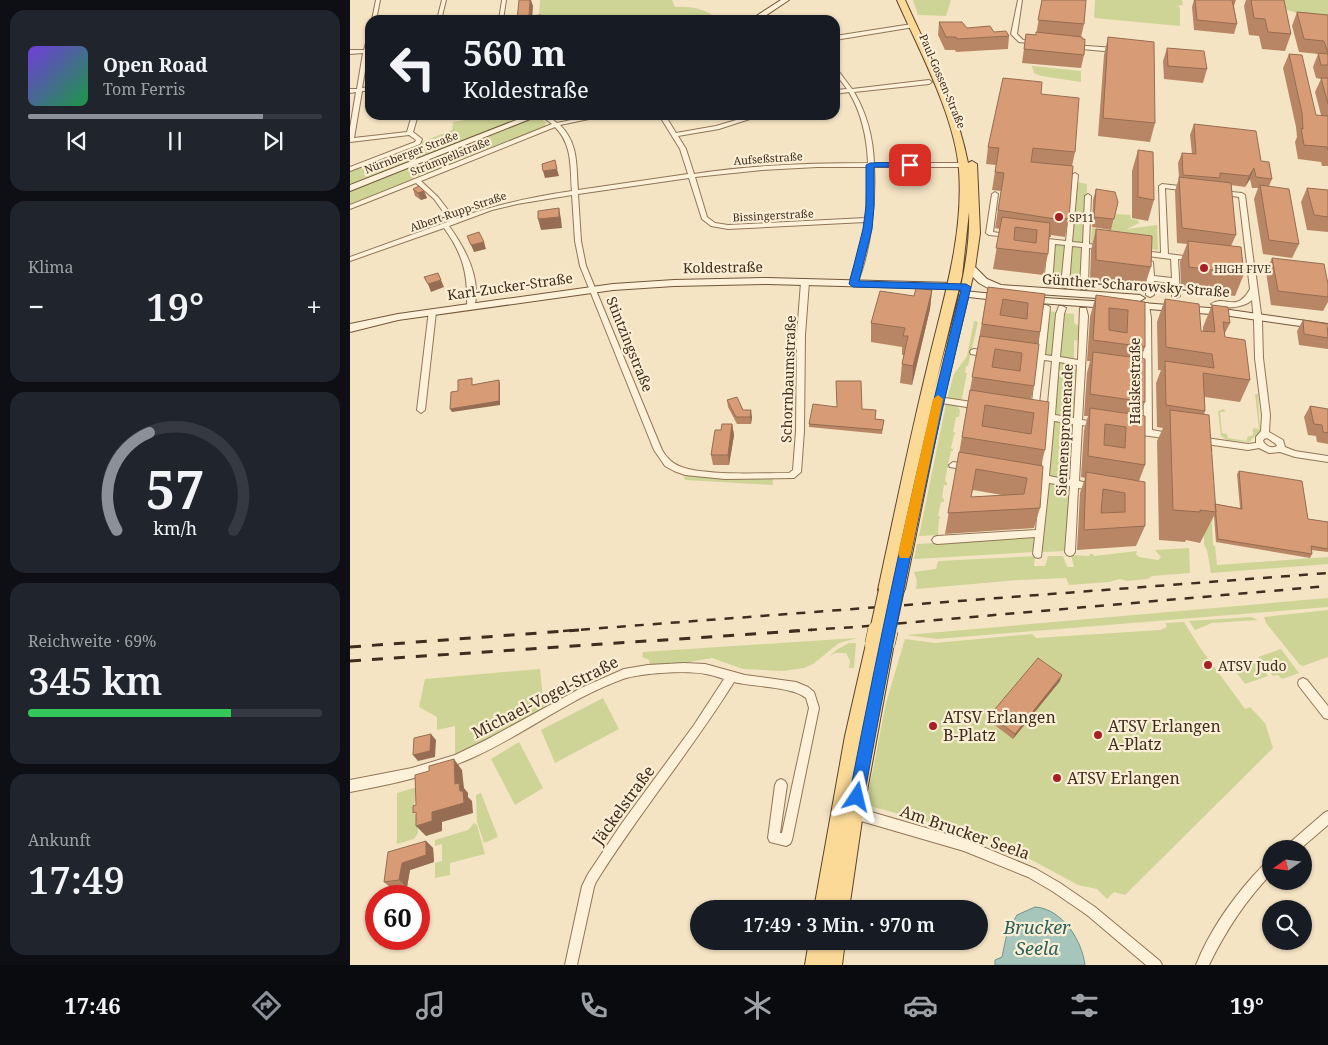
<!DOCTYPE html>
<html lang="de">
<head>
<meta charset="utf-8">
<style>
  body { margin:0; font-family:"Noto Serif",serif; background:#20242c; color:#f1f3f6; height:100vh; display:flex; flex-direction:column; font-size:19px; white-space:nowrap }
  * { box-sizing:border-box; margin:0 }
  p { font-size:16px; color:#9ea1a6 }
  .icon { flex:none; width:28px; height:28px; fill:none; stroke:currentColor; stroke-width:2; stroke-linecap:round; stroke-linejoin:round }
  .map { position:relative; flex:1; overflow:hidden }
  .panel { display:flex; flex-direction:column; gap:10px; padding:10px; background:#0d0f14; width:350px }
  .panel>* { flex:none }
  .hud { position:absolute; left:15px; top:15px; width:475px; height:105px; border-radius:15px; box-shadow:0 1px 4px #0004; background:#171b24; color:#f1f3f6; overflow:hidden }
  .needle { width:32px; rotate:256deg }
  .buttons { position:absolute; left:912px; top:840px; display:grid; gap:10px }
  .buttons a { display:grid; place-items:center; width:50px; height:50px; border-radius:50%; background:#171b24; box-shadow:0 1px 4px #0004; font-size:25px }
  .speed { position:absolute; left:15px; top:885px; display:flex; gap:10px; font-size:25px; font-weight:700; text-align:center }
  .speed>* { display:grid; place-content:center; width:65px; height:65px; border-radius:50%; background:#171b24; box-shadow:0 1px 4px #0004; line-height:1 }
  .speed .limit { border:8px solid #d22; background:#fff; color:#111 }
  .pin { position:absolute; display:grid; place-items:center; width:42px; height:42px; color:#fff; margin:-21px; border-radius:10px; box-shadow:0 2px 8px #0006 }
  .me { position:absolute; width:55px; margin:-28px; rotate:10deg; stroke-linejoin:round; filter:drop-shadow(0 0 4px #0008) }
  .turn { display:flex; align-items:center; gap:18px; height:105px; padding:0 15px; font-size:22px }
  .turn .icon { width:65px; height:65px; stroke-width:2.5 }
  .turn b { display:block; font-size:35px; line-height:42px }
  .big { font-size:38px; font-weight:600; line-height:1.1 }
  .panel .tile { flex:1; display:flex; flex-direction:column; justify-content:center; gap:8px; min-width:0; padding:0 18px; border-radius:15px; background:#20242c }
  .panel .dial { align-items:center; gap:0 }
  .dial svg { height:130px; overflow:visible; fill:none; stroke:#363941; stroke-width:7; stroke-linecap:round; text-anchor:middle }
  .dial text { fill:#f1f3f6; stroke:none }
  .song { display:flex; align-items:center; gap:15px }
  .cover { width:60px; height:60px; border-radius:8px; background:linear-gradient(135deg,hsl(260 70% 55%),hsl(140 70% 35%)) }
  .played { height:5px; border-radius:2px; background:linear-gradient(90deg,#8c9099 80%,#363941 80%) }
  .keys { display:flex; justify-content:space-around; direction:ltr }
  .heat { display:flex; justify-content:space-between; align-items:center; font-size:28px; direction:ltr }
  .charge { height:8px; border-radius:4px; background:linear-gradient(90deg,#34c759 69%,#363941 0) }
  .trip { position:absolute; left:340px; top:900px; width:298px; height:50px; border-radius:25px; background:#171b24; box-shadow:0 1px 4px #0004; font-weight:600; line-height:50px; text-align:center }
  .menu { display:flex; height:80px; justify-content:space-around; align-items:center; background:#090b0e; color:#9ea1a6 }
  .menu .icon { width:35px; height:35px }
  .menu .selected { color:#8c9099 }
  .menu b { font-size:22px; color:#f1f3f6 }
  main { display:flex; flex:1; min-height:0 }
  .map>svg:first-child { display:block }
</style>
</head>
<body>
<main>
<section class="panel">
<div class="tile">
<div class="song"><i class="cover"></i><div><b>Open Road</b><p>Tom Ferris</p></div></div>
<div class="played"></div>
<div class="keys"><svg class="icon" aria-label="previous" viewBox="0 0 24 24"><path d="M18 5L8 12l10 7zM5 5v14"/></svg><svg class="icon" aria-label="pause" viewBox="0 0 24 24"><path d="M8 5v14M16 5v14"/></svg><svg class="icon" aria-label="next" viewBox="0 0 24 24"><path d="M6 5l10 7-10 7zM19 5v14"/></svg></div>
</div>
<div class="tile"><p>Klima</p>
<div class="heat"><a>−</a><b class="big">19°</b><a>+</a></div>
</div>
<div class="tile dial"><svg viewBox="0 0 100 80">
<path d="M14 69A42 42 0 1 1 86 69"/>
<path d="M14 69A42 42 0 0 1 34 9" stroke="#8c9099"/>
<text x="50" y="56" font-size="32" font-weight="700">57</text>
<text x="50" y="72" font-size="11">km/h</text>
</svg></div>
<div class="tile"><p>Reichweite · 69%</p><b class="big">345 km</b><div class="charge"></div></div>
<div class="tile"><p>Ankunft</p><b class="big">17:49</b></div>
</section>
<div class="map">
<svg width="978" height="965" viewBox="0 0 978 965">
  <rect width="100%" height="100%" fill="#f4e4c4"/>
  <path fill="#ced496" d="M190,0H322L325,7C338,6 358,8 367,20H183L189,19Z
    M563,0H601L596,16L568,15Z
    M745,0H832L833,5L826,6L830,7V26L744,18Z
    M906,0H978V23Z
    M682,66L731,71V82L691,76L684,73Z
    M115,115L179,116L0,186V170L102,130L103,122L114,120Z
    M182,119H191L197,123L194,124L197,126L0,205V190Z
    M726,182L737,184L735,244L721,242Z
    M766,214L780,215L781,219L788,220L789,223L777,229L807,225L808,250L741,243L742,228L761,230Z
    M704,244L715,245L713,281L701,279Z
    M721,245L735,247L733,283L717,281Z
    M697,311L708,312L705,358L692,356Z
    M713,313L724,314V323L732,328L731,341L724,340V361L709,359Z
    M624,321L628,322L618,366H616L615,373H617L612,398L610,400L597,399L604,374L617,356Z
    M709,361L724,363L723,367L729,372V383L723,376L724,395L728,398L725,420L704,417Z
    M905,394H908L910,431L899,442L877,440L871,436L868,411L874,409L875,412H870L872,433L877,434L878,438L897,441V437L903,435V428L909,429Z
    M596,404L607,406L610,410L609,417H606L603,432L606,433L604,435L601,448L603,449V451H601L598,464L600,465V468H597L595,481L597,482V485H594L592,498L594,499V502H591L588,516L591,517L589,519L588,535L569,536Z
    M704,419L725,422L721,481L699,478Z
    M853,444L862,446L863,451H858L863,545L865,546L867,565L978,557V564L861,573L857,550L854,545Z
    M337,476L423,478V485L335,480L334,477Z
    M699,481L722,485L717,551L692,552Z
    M687,537L685,552L564,559L567,544Z
    M839,548L840,573L802,576L798,579L777,581L770,579L759,582L719,585L716,578L669,580L566,589L567,581L564,572L586,569L588,561L685,556L684,566H695L698,556H713L717,567H724L721,555L740,556L739,554H743L744,556L787,551L786,554L789,557L808,560L811,557L805,550Z
    M978,598V607L587,639L556,635Z
    M978,610V657L953,666L950,665L916,623L914,617Z
    M901,617L908,620L862,623L845,630L839,621Z
    M834,622L849,646L895,709L900,707L915,723L923,748L775,895L764,892L757,899L747,889L728,885L645,840L516,805L536,703L555,639L585,643L682,634L686,638L810,630L817,627L815,623Z
    M507,638L489,643L463,664L454,668L432,671L393,669L362,658L328,664L300,666L299,660L292,657L293,652Z
    M499,643H506L504,668H499L500,661L496,653H485L479,657L486,650Z
    M931,649L949,673L932,679L928,675L923,676L908,657Z
    M907,660L918,676L895,684L883,668Z
    M190,669L194,710L105,756V726L87,730V717L69,707L75,679Z
    M253,698L269,729L205,763L191,730Z
    M169,742L193,788L165,805L141,759Z
    M67,787L63,811V814H68V833L64,839L47,844V793Z
    M131,793L148,837L134,843L127,822L126,795Z
    M124,823L127,825L135,854L100,863V875L85,878V863L92,861V844L85,846V840L118,830Z"/>
  <path fill="#a6c6bc" stroke="#6c968b" d="M685,907C713,909 732,941 735,965H645V960L652,957L657,933L667,915Z"/>
  <g fill="none" stroke-linecap="round" stroke-linejoin="round">
    <g stroke="#917557" stroke-width="2">
      <path id="street" d="M26,0H30L26,20H22Z
        M92,0H96L91,20H87Z
        M152,0H156L153,20H149Z
        M668,0H672L667,34L673,40L687,42V44L669,42L661,34Z
        M562,24L565,26L564,27L485,40V36Z
        M20,38V53L18,54L12,88L20,87V91H12L4,138L57,132L62,115H68L63,132L72,139L70,144L0,171V167L65,142L66,140L59,135L0,142V128L6,92L0,93V89H7L13,53L0,54V50H14L17,40Z
        M723,45L765,48L768,50L765,52L721,48V46Z
        M485,68L487,69L502,89L579,80L582,82L579,84L504,92C517,114 523,137 524,163H613L616,165L613,167H524C526,203 521,252 506,286H500L499,284L511,244L515,222L378,229L361,226L352,219L339,178L228,194L231,241L236,266L312,450C316,457 322,463 329,466C351,476 413,473 439,473L443,470L446,431L447,335L451,282L452,280H458L459,282L455,335L454,431L451,472L444,478L375,479L335,475L324,471L315,466L304,450L230,266L225,241L222,195L167,204L142,210L99,226C115,248 132,279 124,308H118L117,306C118,274 113,254 94,228L0,261V257L100,221L84,199L66,183L0,209V205L202,124L190,115H197L207,123L245,115H258L210,125C229,144 226,166 228,190L338,174L330,149L309,115H315L326,133L366,126L403,115H412L369,129L328,136L336,149L344,174C401,165 460,163 518,163C517,138 512,114 499,92L485,94V90L497,89L485,73ZM205,127C223,145 220,168 222,191C181,197 144,205 105,219L88,197L71,181ZM467,167H518L516,218L378,225L365,223L357,217L345,177L412,170Z
        M725,173L728,175L722,242L733,243L735,196L738,194L741,196L739,244L753,246L756,248L753,250L739,248L738,288L734,290L730,288L732,247L722,246L719,286L715,288L711,286L715,245L705,244L702,284L698,286L694,284L698,243L687,241L686,240L689,238L716,241L722,175Z
        M812,184L838,187L841,189L838,191L815,188L818,254L842,257L845,259L842,261L828,259L830,296L826,298L822,296V283L804,281V295L800,297L796,295L797,262L800,260L803,262L804,276L822,278L821,259L790,255L787,253L790,251L811,253L809,186Z
        M871,191L892,193L895,195L904,265L928,268L932,270L928,272L905,269L912,321L913,358L920,415L919,432L933,440L935,447L945,451L978,456V462L945,457L930,452L919,453L909,448L898,450L849,443L845,440L849,437L898,444L906,443V437L911,431L912,415L905,358L904,321L902,300C894,308 871,310 861,304C876,294 886,314 900,289L889,197L869,194L868,193ZM917,438L926,444L927,446C921,449 916,446 913,441L914,439Z
        M645,192L648,194L643,232L661,235V237L639,235L636,233L642,194Z
        M792,303H798L799,305L801,318L802,430L824,434L825,436L821,439L785,434L781,431L785,428L794,429Z
        M693,305H696L700,307L695,355L702,356L706,314L709,306H712L716,308L714,314L710,357L728,360L730,308H736L738,316L732,420L747,422L751,425L747,428L732,425L729,481L746,485L747,487L746,489L743,490L728,488L725,552L723,555L720,556L717,555L715,552L720,486L699,483L691,557L688,558L685,557L683,554L685,537L587,544L584,543L582,540L584,537L587,536L686,530L690,481L687,480L686,478L687,476L691,475L696,420L683,417L681,411ZM694,360L702,361L697,414L688,412ZM709,362L727,365L724,418L705,415ZM704,421L723,424L720,480L699,476Z
        M79,310H82L86,312L75,410L71,413L67,410Z
        M624,349L638,351L642,354L638,357L621,354L620,352L621,350Z
        M588,397L629,403L633,406L629,409L585,402L584,400L585,398Z
        M603,462L617,464L621,467L617,470L600,467L599,465Z
        M334,663L355,664L395,675L446,682L458,687L464,692L469,708L442,840L440,844L436,846L420,842L418,838L425,785L427,781L431,779L435,781L437,785L430,833H432L459,708L456,698C442,686 403,687 384,682C341,751 289,813 246,882L244,887L227,965H215L232,886L238,874L272,823L344,725L374,679C368,677 362,675 356,674C336,670 291,673 273,679C220,698 175,734 124,757C85,775 43,784 0,792V780L62,768L105,755L136,740L231,688L274,669L298,665Z
        M953,678L957,680L978,706V719L974,718L949,686L948,683L949,680Z
        M504,807L614,839L686,869L710,883L745,907L810,961L812,965H796L737,915L702,891L678,877L614,851L504,819L500,817L498,813L500,809Z
        M978,811V825L950,849H935L937,845L974,813Z
        M921,860V874C895,901 875,932 859,965H846C859,932 880,902 903,876C909,870 914,863 921,860Z"/>
    </g>
    <g stroke="#73563b" stroke-width="2">
      <path id="secondary" d="M431,0H439L409,20H400Z
        M179,115H190L0,191V185Z
        M620,265L624,266L637,279L651,285L790,295L795,298L790,301L643,291L629,283L616,270V266Z
        M417,278L603,283L608,286L603,289L417,284L324,286L263,290L48,320L0,332V324L48,314L263,284L324,280Z
        M614,291L654,295L659,298L654,301L610,296L609,294L610,292Z
        M679,297L758,302L763,305L758,308L675,302L674,300Z
        M778,302L873,309L978,324V330L873,315L774,307L773,305Z"/>
    </g>
    <g stroke="#5f432c" stroke-width="2">
      <path id="primary" d="M547,0H555C579,53 607,106 618,163L622,161L627,164L630,233L625,268L591,411L555,589L552,594L547,595L542,594L536,596L531,595L528,590C544,516 559,442 577,368C592,303 614,238 609,170C605,116 569,50 547,0ZM619,212C621,271 598,334 584,391L612,276Z
        M536,636L542,638L544,643L513,813L499,909H464L495,736L516,644L518,639L524,637L530,639Z
        M459,941H495L492,965H455Z"/>
    </g>
    <use href="#street" fill="#fdf1d9" fill-rule="evenodd"/>
    <use href="#secondary" fill="#fdf1d9" fill-rule="evenodd"/>
    <use href="#primary" fill="#fbda98" fill-rule="evenodd"/>
    <path stroke="#402d1d" stroke-width="2.5" stroke-dasharray="9 9" stroke-linecap="butt" d="M213,631L978,573
      M440,631L507,627L978,586"/>
    <path stroke="#402d1d" stroke-width="3" stroke-dasharray="11 11" stroke-linecap="butt" d="M0,647L229,630
      M0,661L462,630"/>
    <g stroke="#5f432c" stroke-width="16" stroke-linecap="butt">
      <path id="primary-bridge-far1" d="M527,631L536,590
        M538,631L547,589"/>
    </g>
    <g stroke="#5f432c" stroke-width="19" stroke-linecap="butt">
      <path id="primary-bridge" d="M536,643L539,630
        M524,644L527,630"/>
    </g>
    <use href="#primary-bridge-far1" stroke="#fbda98" stroke-width="14"/>
    <use href="#primary-bridge" stroke="#fbda98" stroke-width="18"/>
  </g>
  <path fill="#b98665" fill-rule="evenodd" d="M692,0L734,24L731,37L734,55L731,68L672,63L676,34L686,35Z
    M844,0H886L884,6L887,24L884,34L844,30L842,7Z
    M896,0H934L941,34L935,51L912,49L909,36L899,35L894,6Z
    M947,12L978,15V166H972L971,162L948,159L945,142L947,137L946,127L933,68L939,54L966,115H971L965,92L971,79L966,78L963,67L968,54L949,52L942,26Z
    M589,22L617,28L644,32L659,36L658,49L606,52L605,50H595L588,35Z
    M758,37L805,123L800,142L748,136L754,55Z
    M817,48L857,69L853,83L814,79L813,61Z
    M691,94L725,152L722,166L719,219L715,237L701,235V237H699L698,254L693,275L643,269L650,229L645,228L651,191L642,190L646,165L636,164L638,147Z
    M844,124L911,161L922,179L919,186L949,244L942,258L913,254L904,199L908,188H902L900,179L895,187L881,185L886,235L881,246L894,274L885,296L831,289L830,262L837,244L827,243L825,191L829,178L828,163L832,153L842,154L840,135Z
    M788,150L804,200L798,221L782,218V171Z
    M957,188L978,190V232L957,230L951,202Z
    M63,189L74,191L77,198L71,200L65,196Z
    M746,189L768,202L761,230L742,227L743,200Z
    M746,229L801,267L794,288L740,281L741,250Z
    M922,258L978,284V302L973,311L921,305L916,272Z
    M638,287L695,294L690,332L688,344L684,386L681,399L695,450L691,465L690,508L684,528L595,534ZM623,490L652,495L621,497Z
    M582,290L580,309L562,385L550,383L552,364L554,355H552V347L521,342V323L564,296Z
    M746,295L795,302V347L791,359L795,402L790,416L795,465L789,481L795,526L786,546L727,550L730,493L735,478L731,477L734,430L738,416H734L737,373L740,361H737L740,317Z
    M815,299L851,331H853V327L862,305L880,323L874,335L875,337L900,380L890,402L855,397V411L854,415L865,504L890,508L887,474L889,471L958,519L978,522V552L961,550L962,554L960,558L866,542L864,516L850,543L836,540L835,542L809,540L807,441L813,428L807,427L806,383L811,370H808L807,322Z
    M953,320L978,328V349L949,345L947,331Z
    M377,400L393,410L402,417L401,424H387L378,407Z
    M960,406L978,409V444L967,442L966,436L958,435L954,417Z
    M512,409L525,419L534,420L532,434L459,427V424Z
    M382,424L384,435L379,465H363L361,455L371,430Z
    M710,681L663,739L638,720L640,715Z
    M76,841L83,848L84,862L60,870L57,887L42,889L34,882Z"/>
  <path fill="#966d52" d="M180,0H181L183,6L182,20L179,16Z
    M904,168L900,179L895,187L899,176Z
    M207,169L209,176L195,178L193,171Z
    M74,191L77,198L71,200L68,193Z
    M209,208L211,219L212,228L191,230L188,219Z
    M134,242L136,249L124,252L121,245Z
    M91,280L94,287L81,292L78,284Z
    M582,290L580,309L562,385L563,366Z
    M149,380L150,384V405L102,412L100,409Z
    M401,410L402,417L401,424L400,417Z
    M382,424L384,435L379,465L378,455Z
    M712,675L710,681L663,739L665,734Z
    M81,734L86,740L85,757L68,761L63,755Z
    M104,759L112,770L114,788L118,793V797L122,801L123,813L92,822V831L76,836L66,826L82,812L105,784Z
    M76,841L83,848L84,862L60,870L57,887L49,880L52,863Z"/>
  <path fill="#d79c75" stroke="#966d52" fill-rule="evenodd" d="M169,0H180L179,16L191,15V20H167Z
    M692,0H736L734,24L688,20Z
    M845,0H882L887,24L847,20Z
    M901,0H934L941,34L918,32L915,19L904,18Z
    M947,12L978,15V53L974,41L954,39Z
    M589,22H612L617,28L640,26L644,32L656,31L659,36L607,39L606,37H596Z
    M686,32L732,37V39H735L734,55L674,49L676,34L686,35Z
    M758,37L804,42L805,123L753,118Z
    M817,48L854,51L857,69L818,66Z
    M968,53L978,54V65H971Z
    M939,54L952,55L966,115L978,116V150L977,147L954,145L951,128L953,129L952,113Z
    M653,78L692,82L691,94L729,98L725,152L683,148L681,162L723,166L719,219L705,217V219L648,210L654,173L645,172L649,148L638,147Z
    M971,78H978V104Z
    M844,124L906,131L911,161L919,162L922,179L906,177L904,168L899,176L870,173V178L833,175L832,153L846,154Z
    M788,150L803,152L804,200L788,197Z
    M205,160L207,169L193,171L192,164Z
    M829,177L881,183L886,235L832,228Z
    M910,185L939,189L949,244L919,240Z
    M69,186L74,191L68,193L63,189Z
    M957,188L978,190V217L964,215Z
    M746,189L765,192L768,202L764,219L744,217Z
    M209,208V217L188,219V211Z
    M652,217L700,223L698,254L646,248ZM665,227L687,230L686,243L664,240Z
    M746,229L802,236L801,267L746,260Z
    M129,232L134,242L121,245L117,236Z
    M838,241L891,247L894,274L839,267Z
    M922,258L974,264L978,284V297L928,291Z
    M88,273L91,280L78,284L74,277Z
    M638,287L695,294L690,332L632,324ZM653,299L678,303L677,319L650,315Z
    M566,288L582,290L563,366L552,364L558,336H553L555,328L521,323L530,291L564,296Z
    M746,295L795,302V347L743,340ZM759,308L778,310L777,333L759,330Z
    M815,299L849,304L851,331L865,332L862,305L878,307L880,323L873,322L875,337L895,340L900,380L853,373L855,411L816,405L815,361L864,368L862,354L816,347Z
    M953,320L977,324L978,338L954,334Z
    M630,336L689,344L684,386L622,377ZM645,349L672,353L670,371L642,367Z
    M743,352L795,359V402L740,394Z
    M122,378V385L149,380V401L100,409L101,392L108,391V380Z
    M486,381H511L512,409L526,410L525,419L534,420L532,430L459,424L463,404L487,407Z
    M620,390L699,402L695,450L612,437ZM635,405L684,413L681,434L632,426Z
    M387,397L393,410H401L400,417H386L377,400Z
    M960,406L978,409V433L973,432L972,425L964,424Z
    M740,408L795,416V465L738,456ZM755,424L776,427L775,448L754,445Z
    M820,410L859,415L866,512L850,510V512L823,510Z
    M372,424H382L378,455H361L365,430H371Z
    M609,452L693,466L690,508L598,513ZM626,469L677,478L674,494L621,497Z
    M889,471L952,481L958,519L978,522V549L961,546L962,554L868,539L865,504L892,509Z
    M736,472L795,482V526L734,530ZM753,489L775,493V512L751,513Z
    M688,658L712,675L665,734L640,715Z
    M81,734L80,751L63,755L64,738Z
    M104,759L105,784L109,783L110,791H113L114,803L82,812V821L66,826V812L63,813V806L66,805L65,775L79,771V766Z
    M76,841V855L52,863L49,880L34,882L38,852Z"/>
  <path fill="#1a73e8" stroke="#114b97" d="M560,162L564,165L563,167H524V206L522,229L509,281L616,284L621,287C580,456 545,626 514,797L512,803L507,805L501,803L499,797C532,627 568,458 611,290L503,287L499,284L513,229L516,206V165L520,163Z"/>
  <path fill="#f59e0b" d="M588,395L593,399L561,554L559,558H550L548,554L583,399Z"/>
  <g fill="#a91f23" stroke="#faeed5" stroke-width="2">
    <circle cx="709" cy="217" r="5"/>
    <circle cx="854" cy="268" r="5"/>
    <circle cx="858" cy="665" r="5"/>
    <circle cx="583" cy="726" r="5"/>
    <circle cx="748" cy="735" r="5"/>
    <circle cx="707" cy="778" r="5"/>
  </g>
  <g text-anchor="middle" dominant-baseline="central" stroke-width="4.5" stroke-linejoin="round" paint-order="stroke">
    <g font-size="11" fill="#402d1d" stroke="#faeed5">
      <text transform="translate(593 81) rotate(67)">Paul-Gossen-Straße</text>
      <text transform="translate(61 152) rotate(-21)">Nürnberger Straße</text>
      <text transform="translate(100 156) rotate(-22)">Strümpellstraße</text>
      <text transform="translate(418 158) rotate(-4)">Aufseßstraße</text>
      <text transform="translate(108 211) rotate(-19)">Albert-Rupp-Straße</text>
      <text transform="translate(423 215) rotate(-3)">Bissingerstraße</text>
    </g>
    <g font-size="11" fill="#402d1d" stroke="#faeed5" text-anchor="start">
      <text x="719" y="217">SP11</text>
      <text x="864" y="268">HIGH FIVE</text>
    </g>
    <g font-size="14" fill="#402d1d" stroke="#faeed5">
      <text transform="translate(373 267) rotate(-1)">Koldestraße</text>
      <text transform="translate(786 285) rotate(4)">Günther-Scharowsky-Straße</text>
      <text transform="translate(160 286) rotate(-8)">Karl-Zucker-Straße</text>
      <text transform="translate(280 344) rotate(68)">Stintzingstraße</text>
      <text transform="translate(438 379) rotate(-88)">Schornbaumstraße</text>
      <text transform="translate(784 381) rotate(-90)">Halskestraße</text>
      <text transform="translate(714 430) rotate(-87)">Siemenspromenade</text>
    </g>
    <g font-size="14" fill="#402d1d" stroke="#faeed5" text-anchor="start">
      <text x="868" y="665">ATSV Judo</text>
    </g>
    <g font-size="16" fill="#402d1d" stroke="#faeed5">
      <text transform="translate(195 697) rotate(-27)">Michael-Vogel-Straße</text>
      <text transform="translate(273 805) rotate(-54)">Jäckelstraße</text>
      <text transform="translate(615 832) rotate(19)">Am Brucker Seela</text>
    </g>
    <g font-size="16" fill="#402d1d" stroke="#faeed5" text-anchor="start">
      <text x="593" y="717">ATSV Erlangen<tspan x="593" dy="18">B-Platz</tspan></text>
      <text x="758" y="726">ATSV Erlangen<tspan x="758" dy="18">A-Platz</tspan></text>
      <text x="717" y="778">ATSV Erlangen</text>
    </g>
    <g font-size="18" font-style="italic" fill="#2b615c" stroke="#faeed5">
      <text x="687" y="927">Brucker<tspan x="687" dy="21">Seela</tspan></text>
    </g>
  </g>
</svg>
<div class="buttons">
<a><svg class="needle" viewBox="-14 -14 28 28"><path d="M0-13l5 13h-10z" fill="#e53935"/><path d="M0 13l5-13h-10z" fill="#9ea1a6"/></svg></a>
<a><svg class="icon" aria-label="search" viewBox="0 0 24 24"><circle cx="10" cy="10" r="6"/><path d="M15 15l6 6"/></svg></a>
</div>
<div class="speed"><div class="limit">60</div></div>
<div class="pin" style="left:560px;top:165px;background:#d93025"><svg class="icon" aria-label="arrive" viewBox="0 0 24 24"><path d="M6 21V4h12l-3 4 3 4H6"/></svg></div>
<svg class="me" style="left:507px;top:797px" viewBox="-20 -20 40 40"><path d="M0-17L14 15 0 8-14 15z" fill="#1a73e8" stroke="#fff" stroke-width="4"/></svg>
<div class="trip">17:49 · 3 Min. · 970 m</div>
<div class="hud">
<div class="turn"><svg class="icon" aria-label="left" viewBox="0 0 24 24"><path d="M17 20v-9H6M10 6l-5 5 5 5"/></svg><div><b>560 m</b>Koldestraße</div></div>
</div>
</div>
</main>
<nav class="menu">
<b>17:46</b>
<svg class="icon selected" aria-label="directions" viewBox="0 0 24 24"><path d="M12 3l9 9-9 9-9-9zM9 14v-3h6M13 9l2 2-2 2"/></svg>
<svg class="icon" aria-label="music" viewBox="0 0 24 24"><path d="M9 18V5l10-2v13"/><circle cx="6" cy="18" r="3"/><circle cx="16" cy="16" r="3"/></svg>
<svg class="icon" aria-label="phone" viewBox="0 0 24 24"><path d="M5 4h4l2 5-3 2q2 4 5 5l2-3 5 2v4C11 20 4 13 5 4z"/></svg>
<svg class="icon" aria-label="climate" viewBox="0 0 24 24"><path d="M12 3v18M4 7l16 10M4 17L20 7"/></svg>
<svg class="icon" aria-label="car" viewBox="0 0 24 24"><path d="M5 17H2v-5l4-1 3-4h7l3 4 3 1v5h-3M9 17h6M6 11h13"/><circle cx="7" cy="17" r="2"/><circle cx="17" cy="17" r="2"/></svg>
<svg class="icon" aria-label="filters" viewBox="0 0 24 24"><path d="M4 7h16M4 17h16"/><circle cx="9" cy="7" r="2"/><circle cx="15" cy="17" r="2"/></svg>
<b>19°</b>
</nav>
</body>
</html>
